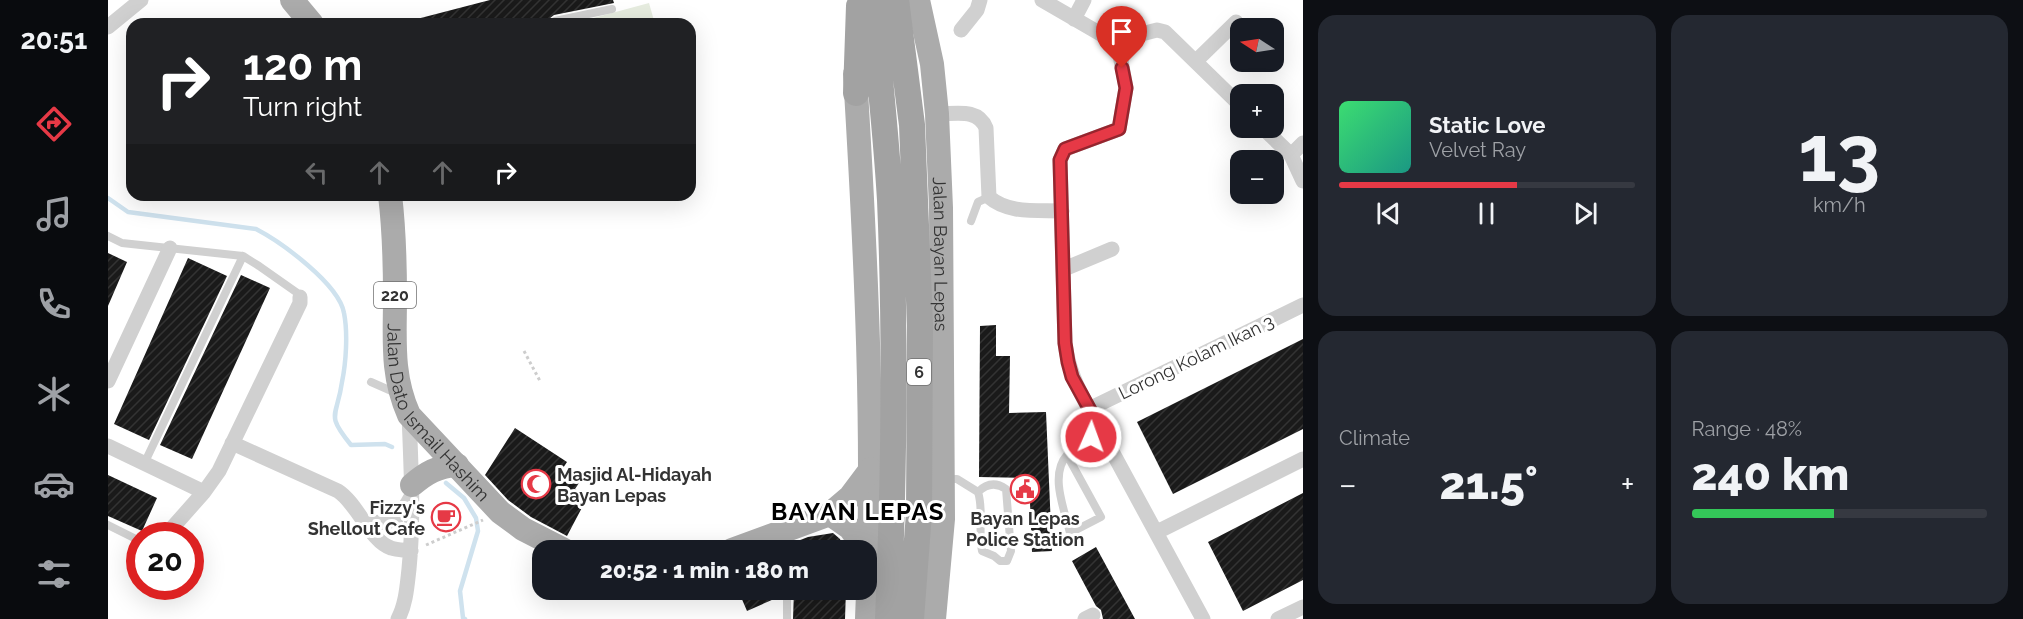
<!DOCTYPE html>
<html lang="en">
<head>
<meta charset="utf-8">
<style>
  body { margin:0; font-family:Raleway,sans-serif; background:#242831; color:#f1f3f6; height:100vh; display:flex; flex-direction:column; font-size:22px; white-space:nowrap }
  * { box-sizing:border-box; margin:0 }
  p { font-size:20px; color:#9ea1a6 }
  .icon { flex:none; width:33px; height:33px; fill:none; stroke:currentColor; stroke-width:2; stroke-linecap:round; stroke-linejoin:round }
  .map { position:relative; flex:1; overflow:hidden }
  .panel { display:flex; flex-direction:column; gap:15px; padding:15px; background:#0d0f14; width:720px }
  .panel>* { flex:none }
  .hud { position:absolute; left:18px; top:18px; width:570px; height:183px; border-radius:18px; box-shadow:0 6px 24px #0002; background:#202124; color:#fff; overflow:hidden }
  .needle { width:39px; rotate:282deg }
  .buttons { position:absolute; left:1122px; top:18px; display:grid; gap:12px }
  .buttons a { display:grid; place-items:center; width:54px; height:54px; border-radius:12px; background:#171b24; box-shadow:0 6px 24px #0002; font-size:30px }
  .speed { position:absolute; left:18px; top:522px; display:flex; gap:12px; font-size:30px; font-weight:700; text-align:center }
  .speed>* { display:grid; place-content:center; width:78px; height:78px; border-radius:50%; background:#171b24; box-shadow:0 6px 24px #0002; line-height:1 }
  .speed .limit { border:9px solid #d22; background:#fff; color:#111 }
  .pin { position:absolute; display:grid; place-items:center; width:51px; height:51px; color:#fff; margin:-62px -26px; border-radius:50% 50% 50% 0; rotate:-45deg; box-shadow:0 0 6px #0007 }
  .pin .icon { rotate:45deg }
  .me { position:absolute; width:66px; margin:-33px; rotate:2deg; stroke-linejoin:round; filter:drop-shadow(0 0 4px #0008) }
  .turn { display:flex; align-items:center; gap:21px; height:126px; padding:0 18px; font-size:27px }
  .turn .icon { width:78px; height:78px; stroke-width:2.5 }
  .turn b { display:block; font-size:42px; line-height:51px }
  .lanes { display:flex; align-items:center; height:57px; padding:0 18px; background:#0003; justify-content:center; gap:30px; direction:ltr }
  .lanes .off { opacity:.35 }
  .big { font-size:45px; font-weight:800; line-height:1.1 }
  .panel .widget { flex:1; display:flex; flex-direction:column; justify-content:center; gap:9px; min-width:0; padding:0 21px; border-radius:18px; background:#242831 }
  .panel .dial { align-items:center; gap:0 }
  .dial b { font-size:78px; line-height:1 }
  .song { display:flex; align-items:center; gap:18px }
  .cover { width:72px; height:72px; border-radius:9px; background:linear-gradient(135deg,hsl(140 70% 55%),hsl(170 70% 35%)) }
  .played { height:6px; border-radius:3px; background:linear-gradient(90deg,#e63946 60%,#363941 60%) }
  .keys { display:flex; justify-content:space-around; direction:ltr }
  .heat { display:flex; justify-content:space-between; align-items:center; font-size:33px; direction:ltr }
  .charge { height:9px; border-radius:4px; background:linear-gradient(90deg,#34c759 48%,#363941 0) }
  .panel .tiles { flex:1; display:grid; gap:15px; grid-template-columns:repeat(2,1fr) }
  .trip { position:absolute; left:424px; top:540px; width:345px; height:60px; border-radius:18px; background:#171b24; box-shadow:0 6px 24px #0002; font-weight:800; line-height:60px; text-align:center }
  main { display:flex; flex:1; min-height:0 }
  .tabs { display:flex; flex-direction:column; width:108px; justify-content:space-around; align-items:center; background:#090b0e; color:#9ea1a6 }
  .tabs .icon { width:42px; height:42px }
  .tabs .on { color:#e63946 }
  .tabs b { font-size:27px; color:#f1f3f6 }
  .map>svg:first-child { display:block }
</style>
</head>
<body>
<main>
<nav class="tabs">
<b>20:51</b>
<svg class="icon on" aria-label="directions" viewBox="0 0 24 24"><path d="M12 3l9 9-9 9-9-9zM9 14v-3h6M13 9l2 2-2 2"/></svg>
<svg class="icon" aria-label="music" viewBox="0 0 24 24"><path d="M9 18V5l10-2v13"/><circle cx="6" cy="18" r="3"/><circle cx="16" cy="16" r="3"/></svg>
<svg class="icon" aria-label="phone" viewBox="0 0 24 24"><path d="M5 4h4l2 5-3 2q2 4 5 5l2-3 5 2v4C11 20 4 13 5 4z"/></svg>
<svg class="icon" aria-label="climate" viewBox="0 0 24 24"><path d="M12 3v18M4 7l16 10M4 17L20 7"/></svg>
<svg class="icon" aria-label="car" viewBox="0 0 24 24"><path d="M5 17H2v-5l4-1 3-4h7l3 4 3 1v5h-3M9 17h6M6 11h13"/><circle cx="7" cy="17" r="2"/><circle cx="17" cy="17" r="2"/></svg>
<svg class="icon" aria-label="filters" viewBox="0 0 24 24"><path d="M4 7h16M4 17h16"/><circle cx="9" cy="7" r="2"/><circle cx="15" cy="17" r="2"/></svg>
</nav>
<div class="map">
<svg width="1195" height="619" viewBox="0 0 1195 619">
  <defs>
    <pattern id="building-hatch" width="6" height="6" patternUnits="userSpaceOnUse" patternTransform="scale(1.5)"><rect width="6" height="6" fill="#1a1a1a"/><path d="M-1 1l2-2M0 6l6-6M5 7l2-2" fill="none" stroke="#333"/></pattern>
  </defs>
  <rect width="100%" height="100%" fill="#fff"/>
  <path fill="#e6ecdf" d="M541,3L547,24H463Z"/>
  <g fill="none" stroke-linecap="round" stroke-linejoin="round">
    <path stroke="#cfe2ee" stroke-width="4.5" d="M0,198L20,212L148,229C173,242 231,284 236,313C240,333 238,363 234,382C229,418 217,413 243,445L277,444L284,447
      M338,483L356,498L368,518L370,531L352,591L355,618L357,619"/>
  </g>
  <path fill="url(#building-hatch)" d="M382,0H505L506,3L446,15L437,22L429,24H306L305,20Z
    M0,253L19,262L0,306Z
    M80,258L119,276L41,440L6,424Z
    M133,275L162,288L84,459L52,445Z
    M888,325V356H902L901,413L938,412L944,551L924,552L921,478L871,477L872,326Z
    M1195,339V429L1065,494L1029,422Z
    M407,428L459,462L453,471L471,483L467,489L475,494L473,497L478,500L459,536L423,517L400,500L377,475Z
    M0,475L49,498L34,531L0,516Z
    M1195,493V580L1135,611L1100,542Z
    M725,533L732,539L736,550H687V542L700,537Z
    M988,547L1027,619H995L993,610L988,606L964,561Z
    M630,590H662L666,599L639,611Z
    M686,590H738L737,619H685Z"/>
  <g fill="none" stroke-linecap="round" stroke-linejoin="round">
    <path stroke="#cdcdcd" stroke-width="3" stroke-dasharray="3 3" stroke-linecap="butt" d="M416,351L432,381
      M318,545L375,520"/>
    <path stroke="#d0d0d0" stroke-width="8" d="M443,24L447,21L504,9
      M863,221L870,202L881,197
      M0,236L14,243L135,256L151,266L188,292L192,297
      M263,382L288,393
      M959,455L993,517L962,533C957,511 941,475 959,455C968,445 982,438 993,430
      M36,464L135,256
      M839,479H849L870,492C876,511 870,531 874,551L886,556L892,561H899L903,551L898,489C888,482 879,483 870,492
      M0,525L32,541
      M680,550V532
      M679,619V590"/>
    <path stroke="#d0d0d0" stroke-width="15" d="M934,0L1010,44
      M966,19L976,0
      M0,27L33,0
      M853,30L869,10L872,0
      M1010,44L1018,88L1011,129L957,149L952,160L957,343C960,368 969,387 981,409L1095,619
      M1010,44L1014,39L1049,30L1057,32L1132,105
      M1088,61L1128,22
      M829,114C848,114 870,108 878,128L881,197C900,214 930,210 954,211
      M1155,128L1183,155L1195,181
      M1183,155L1195,143
      M956,269L1004,249
      M0,381L62,248
      M981,409L1195,305
      M124,443L230,491C249,503 263,542 283,548C289,550 296,550 303,551
      M0,446L96,492
      M256,522C285,524 289,522 303,497
      M1049,532L1195,459
      M57,536L96,492L111,471L192,303V297
      M290,619C298,604 299,586 301,569C306,518 303,466 301,415
      M977,619L985,615
      M1170,619L1195,607"/>
    <g stroke="#ababab" stroke-width="24">
      <path d="M184,0L204,24"/>
      <path id="s1" d="M810,0L824,64L829,114L833,208L835,519L826,619"/>
      <path d="M747,74C758,256 767,437 759,619"/>
      <path id="s2" d="M282,195C286,228 287,263 287,297C287,339 283,375 301,415L392,512L415,529L456,550"/>
      <path d="M304,485C318,473 330,466 349,465"/>
      <path d="M722,514L742,528L758,550"/>
      <path d="M624,550L722,514L742,497L763,469"/>
    </g>
    <path stroke="#a2a2a2" stroke-width="26" d="M764,0C771,67 778,133 782,200C788,340 786,479 780,619
      M788,0L804,125L812,325L811,513L803,619
      M748,93L751,6"/>
  </g>
  <g fill="none" stroke-linecap="round" stroke-linejoin="round">
    <g stroke="#96252e" stroke-width="15">
      <path id="route" d="M983,437L993,430L964,377L960,362L957,343L952,160L957,149L1011,129L1018,88L1014,68"/>
    </g>
    <use href="#route" stroke="#e63946" stroke-width="10"/>
  </g>
  <defs>
    <g id="mosque-ring" transform="scale(1.5)"><circle r="9.5" fill="#fff" stroke="#e63946" stroke-width="1.5"/><path d="M3.5-4.9A6 6 0 1 0 3.5 4.9A5 5 0 1 1 3.5-4.9Z" fill="#e63946"/></g>
    <g id="civic-ring" transform="scale(1.5)"><circle r="9.5" fill="#fff" stroke="#e63946" stroke-width="1.5"/><path d="M-.6-6.5H3V-4.5H.6V-3L4-1V1h2V6H-6V1h2V-1L-.6-3ZM-1.2 2.5V6h2.4V2.5Z" fill="#e63946"/></g>
    <g id="cafe-ring" transform="scale(1.5)"><circle r="9.5" fill="#fff" stroke="#e63946" stroke-width="1.5"/><path d="M-5.5-4.5H6V0H3Q3 3.5 0 3.5H-2.5Q-5.5 3.5-5.5 0ZM3-3.2v2h1.7v-2ZM-6 4.5H4V6H-6Z" fill="#e63946"/></g>
  </defs>
  <g fill-rule="evenodd">
    <use href="#mosque-ring" x="428" y="484"/>
    <use href="#civic-ring" x="917" y="489"/>
    <use href="#cafe-ring" x="338" y="517"/>
  </g>
  <g text-anchor="middle" dominant-baseline="central" stroke-width="6" stroke-linejoin="round" paint-order="stroke">
    <g fill="#fff" stroke="#707070" stroke-width="1.5">
      <rect x="266" y="282" width="42" height="26" rx="4.5"/>
      <rect x="799" y="359" width="24" height="26" rx="4.5"/>
    </g>
    <g font-size="16" font-weight="bold" fill="#333">
      <text x="287" y="295">220</text>
      <text x="811" y="372">6</text>
    </g>
    <g font-size="18" fill="#333" stroke="#fff">
      <text stroke="none"><textPath href="#s1" startOffset="256">Jalan Bayan Lepas</textPath></text>
      <text transform="translate(1088 357) rotate(-26)">Lorong Kolam Ikan 3</text>
      <text stroke="none"><textPath href="#s2" startOffset="232">Jalan Dato Ismail Hashim</textPath></text>
    </g>
    <g font-size="18" font-weight="bold" fill="#333" stroke="#fff" text-anchor="start">
      <text x="449" y="474">Masjid Al-Hidayah<tspan x="449" dy="21">Bayan Lepas</tspan></text>
      <text x="317" y="507" text-anchor="end">Fizzy's<tspan x="317" dy="21">Shellout Cafe</tspan></text>
      <text x="917" y="518" text-anchor="middle">Bayan Lepas<tspan x="917" dy="21">Police Station</tspan></text>
    </g>
    <g font-size="24" font-weight="bold" letter-spacing="1.5" fill="#000" stroke="#fff">
      <text x="750" y="511">BAYAN LEPAS</text>
    </g>
  </g>
</svg>
<div class="buttons">
<a><svg class="needle" viewBox="-14 -14 28 28"><path d="M0-13l5 13h-10z" fill="#e53935"/><path d="M0 13l5-13h-10z" fill="#9ea1a6"/></svg></a>
<a>+</a>
<a>−</a>
</div>
<div class="speed"><div class="limit">20</div></div>
<div class="pin" style="left:1014px;top:68px;background:#d93025"><svg class="icon" aria-label="arrive" viewBox="0 0 24 24"><path d="M6 21V4h12l-3 4 3 4H6"/></svg></div>
<svg class="me" style="left:983px;top:437px" viewBox="-20 -20 40 40"><circle r="17" fill="#e63946" stroke="#fff" stroke-width="3"/><path d="M0-11L8 9 0 5-8 9z" fill="#fff"/></svg>
<div class="trip">20:52 · 1 min · 180 m</div>
<div class="hud">
<div class="turn"><svg class="icon" aria-label="right" viewBox="0 0 24 24"><path d="M7 20v-9h11M14 6l5 5-5 5"/></svg><div><b>120 m</b>Turn right</div></div>
<div class="lanes"><svg class="icon off" aria-label="left" viewBox="0 0 24 24"><path d="M17 20v-9H6M10 6l-5 5 5 5"/></svg><svg class="icon off" aria-label="ahead" viewBox="0 0 24 24"><path d="M12 20V5M6 11l6-6 6 6"/></svg><svg class="icon off" aria-label="ahead" viewBox="0 0 24 24"><path d="M12 20V5M6 11l6-6 6 6"/></svg><svg class="icon" aria-label="right" viewBox="0 0 24 24"><path d="M7 20v-9h11M14 6l5 5-5 5"/></svg></div>
</div>
</div>
<section class="panel">
<div class="tiles">
<div class="widget">
<div class="song"><i class="cover"></i><div><b>Static Love</b><p>Velvet Ray</p></div></div>
<div class="played"></div>
<div class="keys"><svg class="icon" aria-label="previous" viewBox="0 0 24 24"><path d="M18 5L8 12l10 7zM5 5v14"/></svg><svg class="icon" aria-label="pause" viewBox="0 0 24 24"><path d="M8 5v14M16 5v14"/></svg><svg class="icon" aria-label="next" viewBox="0 0 24 24"><path d="M6 5l10 7-10 7zM19 5v14"/></svg></div>
</div>
<div class="widget dial"><b>13</b><p>km/h</p></div>
<div class="widget"><p>Climate</p>
<div class="heat"><a>−</a><b class="big">21.5°</b><a>+</a></div>
</div>
<div class="widget"><p>Range · 48%</p><b class="big">240 km</b><div class="charge"></div></div>
</div>
</section>
</main>
</body>
</html>
